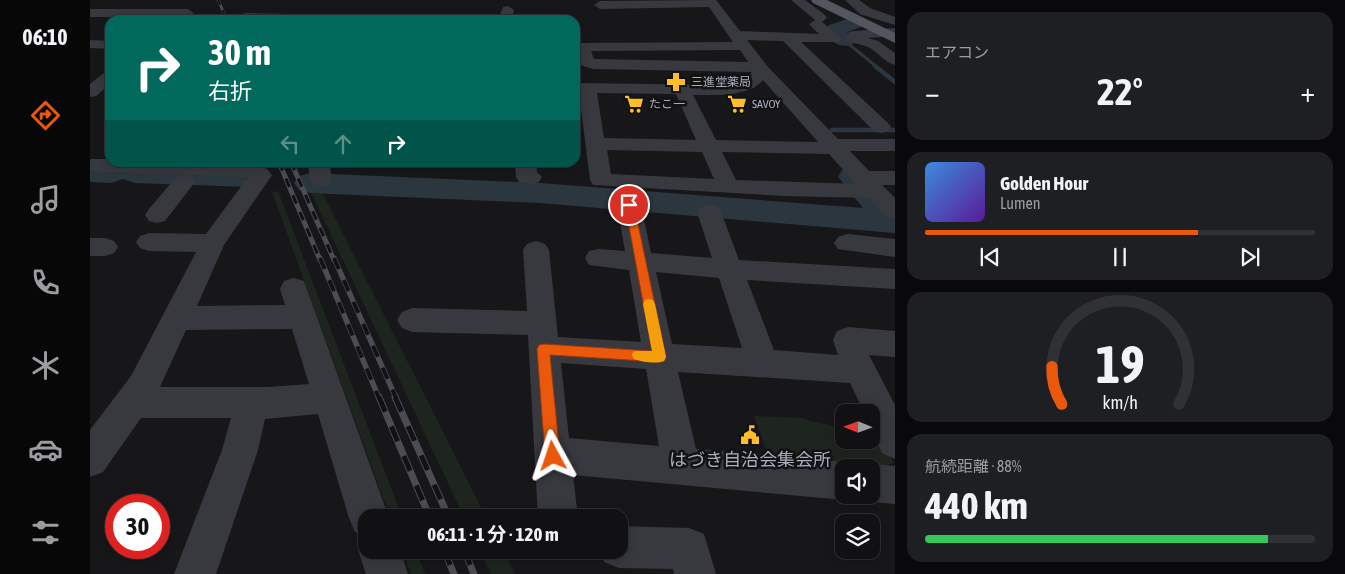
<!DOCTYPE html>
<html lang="ja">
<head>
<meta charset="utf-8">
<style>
  body { margin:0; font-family:"Asap Condensed","Noto Sans JP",sans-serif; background:#1e1f22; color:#f1f3f6; height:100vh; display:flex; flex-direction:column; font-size:19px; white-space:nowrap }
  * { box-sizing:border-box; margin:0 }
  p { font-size:16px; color:#9c9da0 }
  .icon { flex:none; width:28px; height:28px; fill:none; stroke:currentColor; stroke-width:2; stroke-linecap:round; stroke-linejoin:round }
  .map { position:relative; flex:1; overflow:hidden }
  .drawer { display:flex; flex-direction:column; gap:12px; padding:12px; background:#09090b; width:450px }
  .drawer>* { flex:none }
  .hud { position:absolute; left:15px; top:15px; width:475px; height:152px; border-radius:15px; box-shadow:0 2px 12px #0003,0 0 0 1px #303134; background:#00695c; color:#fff; overflow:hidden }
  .needle { width:32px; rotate:271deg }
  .tools { position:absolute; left:745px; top:404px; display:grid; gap:10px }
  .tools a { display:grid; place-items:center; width:45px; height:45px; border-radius:10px; background:#111114; box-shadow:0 2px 12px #0003,0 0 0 1px #303134; font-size:25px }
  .speed { position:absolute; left:15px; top:494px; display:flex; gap:10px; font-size:25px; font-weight:700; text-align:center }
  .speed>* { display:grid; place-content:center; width:65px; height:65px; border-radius:50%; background:#111114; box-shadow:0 2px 12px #0003,0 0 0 1px #303134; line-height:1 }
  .speed .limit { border:8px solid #d22; background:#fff; color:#111 }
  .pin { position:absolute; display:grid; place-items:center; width:42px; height:42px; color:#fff; margin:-21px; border:2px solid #fff; border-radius:50%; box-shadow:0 1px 5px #0007 }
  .me { position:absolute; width:55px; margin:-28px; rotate:355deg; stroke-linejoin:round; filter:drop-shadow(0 0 4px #0008) }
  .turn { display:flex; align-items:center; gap:18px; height:105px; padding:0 20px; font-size:22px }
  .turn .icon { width:65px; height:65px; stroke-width:2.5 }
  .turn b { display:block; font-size:35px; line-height:42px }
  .lanes { display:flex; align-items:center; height:48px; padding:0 20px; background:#0003; justify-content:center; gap:25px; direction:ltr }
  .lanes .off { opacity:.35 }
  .big { font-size:38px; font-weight:700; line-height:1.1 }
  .drawer .tile { flex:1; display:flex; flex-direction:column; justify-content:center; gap:8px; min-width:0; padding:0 18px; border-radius:15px; background:#1e1f22 }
  .drawer .dial { align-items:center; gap:0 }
  .dial svg { height:130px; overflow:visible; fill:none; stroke:#303134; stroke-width:7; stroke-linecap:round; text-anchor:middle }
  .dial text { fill:#f1f3f6; stroke:none }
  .song { display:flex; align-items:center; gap:15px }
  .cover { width:60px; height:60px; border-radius:8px; background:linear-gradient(135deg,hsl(210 70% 55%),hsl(270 70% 35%)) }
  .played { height:5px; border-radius:2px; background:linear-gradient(90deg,#ea580c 70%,#303134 70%) }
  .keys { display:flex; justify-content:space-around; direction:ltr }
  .heat { display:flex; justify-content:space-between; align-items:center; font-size:28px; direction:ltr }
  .charge { height:8px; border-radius:4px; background:linear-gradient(90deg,#34c759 88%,#303134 0) }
  .trip { position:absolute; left:268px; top:509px; width:270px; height:50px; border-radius:15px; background:#111114; box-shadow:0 2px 12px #0003,0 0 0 1px #303134; font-weight:700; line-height:50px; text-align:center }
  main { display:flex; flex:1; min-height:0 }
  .dock { display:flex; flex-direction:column; width:90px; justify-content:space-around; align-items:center; background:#070708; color:#9c9da0 }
  .dock .icon { width:35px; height:35px }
  .dock .current { color:#ea580c }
  .dock b { font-size:22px; color:#f1f3f6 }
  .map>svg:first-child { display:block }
</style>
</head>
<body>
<main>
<nav class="dock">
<b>06:10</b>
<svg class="icon current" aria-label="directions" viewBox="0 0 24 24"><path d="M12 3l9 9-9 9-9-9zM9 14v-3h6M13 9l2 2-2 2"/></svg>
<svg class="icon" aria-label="music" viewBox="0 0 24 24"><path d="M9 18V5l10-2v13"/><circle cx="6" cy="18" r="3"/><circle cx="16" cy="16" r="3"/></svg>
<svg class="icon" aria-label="phone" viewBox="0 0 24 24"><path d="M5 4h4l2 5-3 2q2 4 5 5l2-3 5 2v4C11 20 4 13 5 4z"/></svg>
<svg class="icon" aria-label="climate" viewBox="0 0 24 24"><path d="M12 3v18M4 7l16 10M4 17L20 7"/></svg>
<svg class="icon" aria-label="car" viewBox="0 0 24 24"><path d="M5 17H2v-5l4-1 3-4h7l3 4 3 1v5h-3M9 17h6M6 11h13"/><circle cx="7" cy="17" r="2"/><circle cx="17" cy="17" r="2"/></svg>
<svg class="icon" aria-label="filters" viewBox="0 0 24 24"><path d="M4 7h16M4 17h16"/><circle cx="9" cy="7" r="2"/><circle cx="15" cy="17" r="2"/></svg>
</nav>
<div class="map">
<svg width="805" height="574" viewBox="0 0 805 574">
  <rect width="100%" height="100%" fill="#17171a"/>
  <path fill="#1d251e" d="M218,186H229L396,517H374Z
    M188,191L311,514L313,517H300L182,192Z
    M664,416L714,418L720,421L754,428V440H781V430H786L804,463L794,466L679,458Z
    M312,550H326L335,574H321Z
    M389,550H413L425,574H401Z"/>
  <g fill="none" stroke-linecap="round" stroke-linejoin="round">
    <path stroke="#2c363f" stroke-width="3" d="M755,41L787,67"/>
    <path stroke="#2c363f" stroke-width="4.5" d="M785,66L805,82
      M742,130H805"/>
    <path fill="#2c363f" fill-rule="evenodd" d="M764,17L771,19L774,23L771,27L757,32L765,41L762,45C750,48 738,42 736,29L739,25Z
      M0,164L21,165L33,169L45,165L158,169L169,171L173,178L169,185L158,187L45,183L33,179L21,183L0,182Z
      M763,168L774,170L805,203V233L450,203L220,193L209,190L204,183L209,176L220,173L450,183L773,208L748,177L752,170Z"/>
    <path fill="#38393f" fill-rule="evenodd" d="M626,0L650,31L729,34L719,24L725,20L701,0H715L735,15L737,18L732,22L749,36L751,39L749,42H711L798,123L801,127L798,131L791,133L784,131L693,41L657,40L678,67L748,139H805V151H760L779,171H805V185H792L805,198V220L797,217L779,198L695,196L503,185L500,180L489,93H485V83L636,85L656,79L662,72L503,69L490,65L485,45L491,43L643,42L619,7L510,9L504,5L510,1ZM650,50L658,62L504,59L501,51ZM673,80L728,142L626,140L603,95C623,95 660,97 673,80ZM507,93L586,94L606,140L514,138ZM517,150L612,152L624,179L521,174ZM632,152L739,154L766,184L646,180Z
      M755,0H769L780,8L805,17V25L770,14Z
      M418,6L424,10L422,20H408L413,7Z
      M0,9H97L104,13L97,17H0Z
      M155,13L256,15L263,19L150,20L148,17Z
      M805,28V36L778,38L788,41L805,53V65C794,62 788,52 778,47C770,43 762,45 756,37L759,32L764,31Z
      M0,40L20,41V49L0,48Z
      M20,71V84L6,96L0,97V84L14,73Z
      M0,159H20V162L168,165C175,166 177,169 182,175L134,245L107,306L195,305L190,289L194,281L204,278L214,281L299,518H276V550H310L318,574H276L268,550L274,536L265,532L259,518L228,414L175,419L168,450L126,574H84L132,450L141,418H51L13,472L0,477V430L41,376L106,252L59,251L50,248L46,242L50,236L59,233L116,234L158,177L0,171ZM202,329L219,384L179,387H70L96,330Z
      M220,162H241L240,166L242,179L239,184L231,186L223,184C219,178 217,169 220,162Z
      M425,162H446L447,172L452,177L449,182L441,184L429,182L426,177Z
      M94,175L102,177L105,182L75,221L67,223L59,221L55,215L59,209L86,177Z
      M539,197L547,200L551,205L561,253L622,258L607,212L611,207L619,204L627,207L631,212L649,260L805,269V289L657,280L684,350L748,355L743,340L747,331L758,327L805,331V357L779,355L805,405V459L792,453L781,429V412H774L760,383L588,372L606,449L754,462L767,468H754V495H766L754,500L483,475L488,518H448L438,335L322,332L312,328L307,320L312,312L322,308L437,311L433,250L437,244L446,241L455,244L459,250L468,337L551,342L539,270L499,265L495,258L499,251L508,249L535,251L527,205L531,200ZM566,272L629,278L652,348L582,344ZM471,363L556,369L569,446L479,438Z
      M757,234L805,239V257L748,249L744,243L748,237Z
      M0,238H15L24,241L28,247L24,253L15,256H0Z
      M781,464L805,466V504L781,502L768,496L781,495V468H773Z
      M529,526L599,528L614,534L626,574H584L583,569L529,568L514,562L510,550H529Z"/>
    <path fill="#54565f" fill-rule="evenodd" d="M721,0H737L805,33V43L723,3Z"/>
    <g stroke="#4b4d54" stroke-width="3">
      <path id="rail-far3" d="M128,0L137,20"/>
    </g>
    <g stroke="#4b4d54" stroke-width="5">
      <path id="rail-far2" d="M189,162L230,260
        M201,162L244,260"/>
    </g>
    <g stroke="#4b4d54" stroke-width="5.5">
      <path id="rail-far1" d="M230,258L289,398
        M244,258L306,398"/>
    </g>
    <g stroke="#4b4d54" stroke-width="7">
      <path id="rail" d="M289,397L340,518
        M305,397L359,518
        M354,550L364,574
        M374,550L384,574"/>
    </g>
    <use href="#rail-far3" stroke="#121215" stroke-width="2" stroke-dasharray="5.5" stroke-linecap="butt"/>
    <use href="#rail-far2" stroke="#121215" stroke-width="3" stroke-dasharray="9" stroke-linecap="butt"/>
    <use href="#rail-far1" stroke="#121215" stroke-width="4" stroke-dasharray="12" stroke-linecap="butt"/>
    <use href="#rail" stroke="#121215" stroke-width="5" stroke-dasharray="16" stroke-linecap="butt"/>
  </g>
  <path fill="#ea580c" stroke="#983908" d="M539,202L544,205L576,357L574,361L570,362L460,355L470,456L468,461L463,463L458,461L455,456L447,349L449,345L454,344L562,351L535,205Z"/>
  <path fill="#f59e0b" d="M559,299L563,300L565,304L576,357L574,361C566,364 552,362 544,359L542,355L544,351H562L553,304L555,300Z"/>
  <defs>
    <g id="pharmacy-bare" transform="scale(1.5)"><path d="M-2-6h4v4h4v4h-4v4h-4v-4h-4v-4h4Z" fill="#ffbd2a" stroke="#121215" stroke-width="2.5" paint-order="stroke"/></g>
    <g id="supermarket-bare" transform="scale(1.5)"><path d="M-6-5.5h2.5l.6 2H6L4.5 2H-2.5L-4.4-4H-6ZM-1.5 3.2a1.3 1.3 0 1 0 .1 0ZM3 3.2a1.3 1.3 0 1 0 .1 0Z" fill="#ffbd2a" stroke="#121215" stroke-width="2.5" paint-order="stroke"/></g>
    <g id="civic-bare" transform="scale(1.5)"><path d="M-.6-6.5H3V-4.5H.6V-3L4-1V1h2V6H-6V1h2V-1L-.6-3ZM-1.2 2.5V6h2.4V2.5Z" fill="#ffbd2a" stroke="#121215" stroke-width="2.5" paint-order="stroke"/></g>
  </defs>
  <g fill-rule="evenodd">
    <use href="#pharmacy-bare" x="586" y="82"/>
    <use href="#supermarket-bare" x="544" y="104"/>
    <use href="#supermarket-bare" x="647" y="104"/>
    <use href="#civic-bare" x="660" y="435"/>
  </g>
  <g text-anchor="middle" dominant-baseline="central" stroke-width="5" stroke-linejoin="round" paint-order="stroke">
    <g font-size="12" fill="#a8aebb" stroke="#121215" text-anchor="start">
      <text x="601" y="82">三進堂薬局</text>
      <text x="559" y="104">たこ一</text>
      <text x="662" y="104">SAVOY</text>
    </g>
    <g font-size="18" fill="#a8aebb" stroke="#121215">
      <text x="660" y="459">はづき自治会集会所</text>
    </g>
  </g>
</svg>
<div class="tools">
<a><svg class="needle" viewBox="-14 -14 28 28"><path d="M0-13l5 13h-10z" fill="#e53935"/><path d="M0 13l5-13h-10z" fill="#9c9da0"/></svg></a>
<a><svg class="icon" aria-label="sound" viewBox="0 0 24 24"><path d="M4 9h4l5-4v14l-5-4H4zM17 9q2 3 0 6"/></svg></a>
<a><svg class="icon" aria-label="layers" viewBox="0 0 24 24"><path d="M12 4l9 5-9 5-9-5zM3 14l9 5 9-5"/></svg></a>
</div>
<div class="speed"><div class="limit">30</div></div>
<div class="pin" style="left:539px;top:205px;background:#d93025"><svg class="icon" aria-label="arrive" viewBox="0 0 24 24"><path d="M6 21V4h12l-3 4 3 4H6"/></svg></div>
<svg class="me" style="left:463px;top:456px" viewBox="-20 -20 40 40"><path d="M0-17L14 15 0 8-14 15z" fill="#ea580c" stroke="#fff" stroke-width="4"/></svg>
<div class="trip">06:11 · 1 分 · 120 m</div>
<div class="hud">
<div class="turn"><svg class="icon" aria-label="right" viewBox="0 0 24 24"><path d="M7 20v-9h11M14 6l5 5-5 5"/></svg><div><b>30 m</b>右折</div></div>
<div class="lanes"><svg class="icon off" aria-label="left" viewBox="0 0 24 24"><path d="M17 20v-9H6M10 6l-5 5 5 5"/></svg><svg class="icon off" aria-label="ahead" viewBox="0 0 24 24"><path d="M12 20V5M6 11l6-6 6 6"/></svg><svg class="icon" aria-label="right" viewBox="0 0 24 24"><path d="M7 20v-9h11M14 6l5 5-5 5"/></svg></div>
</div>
</div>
<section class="drawer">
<div class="tile"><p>エアコン</p>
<div class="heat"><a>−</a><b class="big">22°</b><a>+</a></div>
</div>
<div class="tile">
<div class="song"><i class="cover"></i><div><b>Golden Hour</b><p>Lumen</p></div></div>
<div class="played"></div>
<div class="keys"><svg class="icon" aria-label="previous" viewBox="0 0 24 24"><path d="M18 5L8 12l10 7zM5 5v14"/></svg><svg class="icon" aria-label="pause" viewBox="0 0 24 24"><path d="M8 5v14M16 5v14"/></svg><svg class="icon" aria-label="next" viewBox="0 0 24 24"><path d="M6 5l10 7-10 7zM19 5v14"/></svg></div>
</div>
<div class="tile dial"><svg viewBox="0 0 100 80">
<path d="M14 69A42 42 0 1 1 86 69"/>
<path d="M14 69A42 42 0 0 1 8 46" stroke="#ea580c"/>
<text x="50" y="56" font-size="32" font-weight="700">19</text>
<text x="50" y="72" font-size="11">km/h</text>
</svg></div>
<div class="tile"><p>航続距離 · 88%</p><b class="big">440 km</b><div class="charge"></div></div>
</section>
</main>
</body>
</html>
